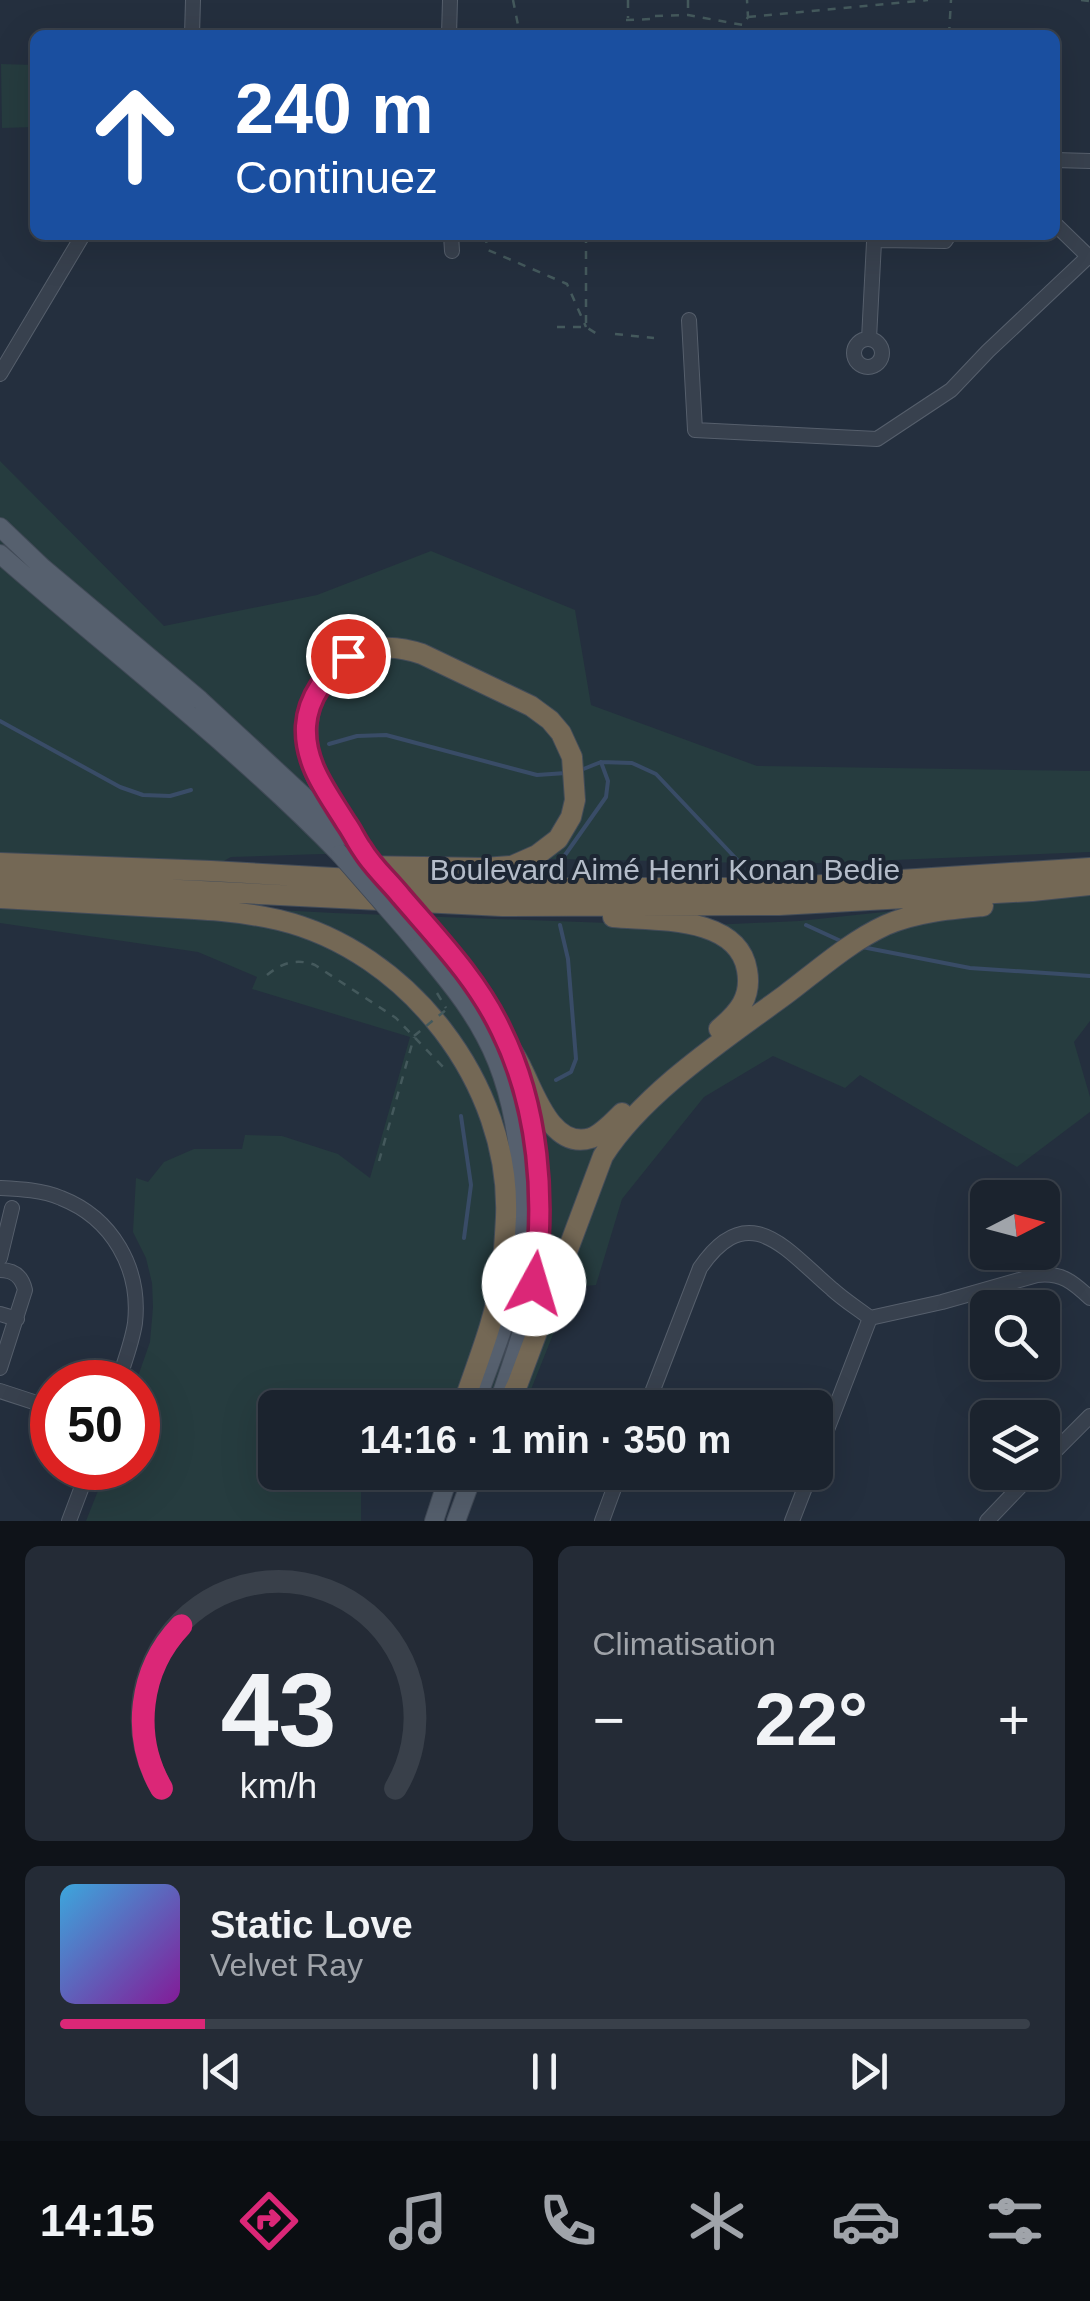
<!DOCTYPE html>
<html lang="fr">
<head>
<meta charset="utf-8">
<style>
  body { margin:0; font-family:Arial,sans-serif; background:#242b36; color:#f1f3f6; height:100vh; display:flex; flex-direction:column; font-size:38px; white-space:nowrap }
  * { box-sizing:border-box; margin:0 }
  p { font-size:32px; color:#a0a4aa }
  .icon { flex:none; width:55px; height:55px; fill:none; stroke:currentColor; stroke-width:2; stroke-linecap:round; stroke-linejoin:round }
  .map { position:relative; height:1521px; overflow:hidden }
  .sheet { display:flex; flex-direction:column; gap:25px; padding:25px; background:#0f1319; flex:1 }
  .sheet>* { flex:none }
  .guide { position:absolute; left:30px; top:30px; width:1030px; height:210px; border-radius:15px; box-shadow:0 10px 40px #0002,0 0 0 2px #39404a; background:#1a4fa0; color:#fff; overflow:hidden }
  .needle { width:65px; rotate:84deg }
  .controls { position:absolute; left:970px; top:1180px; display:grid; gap:20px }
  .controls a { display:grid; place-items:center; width:90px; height:90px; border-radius:15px; background:#1b232e; box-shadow:0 10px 40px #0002,0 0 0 2px #39404a; font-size:50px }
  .speed { position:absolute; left:30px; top:1360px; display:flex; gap:20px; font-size:50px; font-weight:700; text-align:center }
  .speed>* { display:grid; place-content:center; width:130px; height:130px; border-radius:50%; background:#1b232e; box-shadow:0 10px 40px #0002,0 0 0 2px #39404a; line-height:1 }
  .speed .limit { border:15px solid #d22; background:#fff; color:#111 }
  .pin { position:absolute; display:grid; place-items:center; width:85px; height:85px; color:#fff; margin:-42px; border:5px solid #fff; border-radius:50%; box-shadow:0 2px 10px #0007 }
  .me { position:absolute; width:110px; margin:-55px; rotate:6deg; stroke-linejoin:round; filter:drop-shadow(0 0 8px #0008) }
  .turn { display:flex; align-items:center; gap:35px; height:210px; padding:0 40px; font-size:45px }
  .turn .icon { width:130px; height:130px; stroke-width:2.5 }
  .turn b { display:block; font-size:70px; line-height:85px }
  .big { font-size:75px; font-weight:600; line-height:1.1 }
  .sheet .widget { flex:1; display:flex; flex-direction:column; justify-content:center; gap:15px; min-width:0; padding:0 35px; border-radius:15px; background:#242b36 }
  .sheet .dial { align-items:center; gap:0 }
  .dial svg { height:260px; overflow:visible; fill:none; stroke:#39404a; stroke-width:7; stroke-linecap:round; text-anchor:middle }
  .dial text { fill:#f1f3f6; stroke:none }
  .song { display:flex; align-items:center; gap:30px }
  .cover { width:120px; height:120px; border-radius:15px; background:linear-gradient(135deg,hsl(200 70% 55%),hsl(290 70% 35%)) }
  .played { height:10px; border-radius:5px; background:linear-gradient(90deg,#db2777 15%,#39404a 15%) }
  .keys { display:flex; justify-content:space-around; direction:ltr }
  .heat { display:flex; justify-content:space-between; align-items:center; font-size:55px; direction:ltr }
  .sheet .tiles { flex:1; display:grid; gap:25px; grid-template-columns:1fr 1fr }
  .widget:last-child { grid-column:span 2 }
  .trip { position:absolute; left:258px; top:1390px; width:575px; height:100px; border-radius:15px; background:#1b232e; box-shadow:0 10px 40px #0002,0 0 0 2px #39404a; font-weight:600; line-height:100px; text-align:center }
  .tabs { display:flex; height:160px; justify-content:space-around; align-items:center; background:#0b0e12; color:#a0a4aa }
  .tabs .icon { width:70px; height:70px }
  .tabs .active { color:#db2777 }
  .tabs b { font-size:45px; color:#f1f3f6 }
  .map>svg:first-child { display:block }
</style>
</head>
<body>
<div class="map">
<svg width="1090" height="1521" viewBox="0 0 1090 1521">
  <rect width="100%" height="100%" fill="#242f3e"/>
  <path fill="#263c3f" d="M1,64L35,65V127L2,128Z
    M0,461L164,626L317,595L431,551L575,610L591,705L757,766L1090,771V852L794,864L322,854L231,857L218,864L0,856Z
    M1090,890V1021L1074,1042L1090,1097V1112L1017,1167L860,1075L845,1088L773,1056L704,1097L622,1199L596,1285L572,1287L524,1407L275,1408V1472L361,1473V1521H86L107,1468H138L136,1382L150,1342L153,1307L152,1283L146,1258L133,1232L136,1178L148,1182L164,1162L194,1149H242L245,1135L282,1136L338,1154L370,1178L410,1037L252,989L257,977L198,952L0,923V895L334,913L689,926L799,921Z"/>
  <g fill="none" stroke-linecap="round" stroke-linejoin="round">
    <path stroke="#394c67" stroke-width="4" d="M0,721L120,787L143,795L170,796L191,790
      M329,744L357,736L386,735L537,775L566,773
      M581,770L601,762L632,763L656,774L743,866
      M558,865L606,797L608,781L601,762
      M806,925L843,942
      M862,947L970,968L1090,976
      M556,1080L571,1072L576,1059L568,959L560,925
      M461,1116L471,1185L464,1238"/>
    <g stroke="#565f6c" stroke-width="16">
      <path id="minor" d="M192,35L193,0
        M449,35L450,0
        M1055,160L1090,161
        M1055,224L1090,258
        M451,235L452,251
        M689,320L695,430L877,439L951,390L988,351L1090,255
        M854 353a14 14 0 1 1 28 0a14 14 0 1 1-28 0Z
        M869,339L874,242L879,240L945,241L949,235
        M0,374L83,235
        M0,1188C20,1189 42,1190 61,1198C112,1218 141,1268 135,1323C132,1343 124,1363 118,1382
        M0,1258L12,1208
        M0,1270C14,1270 22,1277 25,1290L0,1368
        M0,1314L17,1319
        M0,1391L52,1408
        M646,1408L700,1268C749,1196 787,1251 832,1289C844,1300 857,1308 870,1318L942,1302L1037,1275C1061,1272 1073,1282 1090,1298
        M815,1461L870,1318
        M1042,1464L1090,1416
        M69,1521L89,1468
        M602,1521L620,1472
        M792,1521L811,1472
        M987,1521L1034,1472"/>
    </g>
    <g stroke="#414a57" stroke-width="20">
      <path id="major" d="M0,527L43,568L200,700L348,837
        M0,554C114,654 235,746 340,854
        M408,932C436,966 465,998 485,1036C522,1104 529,1209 515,1284C506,1326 488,1367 474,1408
        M436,935C466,973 496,1010 512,1057
        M497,1408C510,1367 527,1323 535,1281C545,1223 541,1136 521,1081
        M434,1521L450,1472
        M456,1521L474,1472"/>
    </g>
    <g stroke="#434c59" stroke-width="22">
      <path id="highway" d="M0,863L211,871L514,888H775L1090,868
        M362,866L484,868L512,866L537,855L558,839L571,817L575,800L572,757L561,733L550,720L531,706L422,654C345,627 291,691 312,765C320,793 348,825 363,851
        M0,881L502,906L779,905L1032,891L1090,885
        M0,898C53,901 106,904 159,907C199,909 240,911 279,920C408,951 511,1084 506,1217C505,1237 504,1257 501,1277C495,1321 476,1365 462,1408
        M613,917C654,921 738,915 747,970C752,997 739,1012 719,1029
        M507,1043C513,1052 519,1061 523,1071C535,1095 553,1150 591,1138C602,1134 613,1122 622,1113
        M506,1408L518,1383L603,1156C643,1093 725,1039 785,995C817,971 849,942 886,925C915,912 951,909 983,906"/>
    </g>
    <path stroke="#44595c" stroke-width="2.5" stroke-dasharray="8 8" stroke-linecap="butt" d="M513,0L520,35
      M628,0V18
      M688,0V14
      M1081,0L1090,1
      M748,17L928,0
      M626,20L653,19V16L688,15L743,25L748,17L747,0
      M949,35L951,0
      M485,235L488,250L567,284L586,327
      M586,235V323
      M557,327H586L597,334
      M615,334L654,338
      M267,975C282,963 296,958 315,965L396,1018L443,1067L448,1069
      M437,993L446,1008
      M379,1161L414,1037"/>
    <use href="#minor" stroke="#38414e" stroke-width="14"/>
    <use href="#major" stroke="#56606e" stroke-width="18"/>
    <use href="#highway" stroke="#746855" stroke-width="20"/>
    <g stroke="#414a57" stroke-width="20" stroke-linecap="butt">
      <path id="major-bridge" d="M363,851L436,935
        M340,854L408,932"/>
    </g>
    <path stroke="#44595c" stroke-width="2.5" stroke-dasharray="8 8" stroke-linecap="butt" d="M414,1036L447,1009"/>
    <use href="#major-bridge" stroke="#56606e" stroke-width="18"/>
  </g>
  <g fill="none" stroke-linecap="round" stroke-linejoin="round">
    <g stroke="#8e194d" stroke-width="25">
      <path id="route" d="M348,656C327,674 308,696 306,726C304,764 327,792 346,823C352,831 356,841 362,849C372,866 388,880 401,896C437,938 477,979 501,1030C539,1107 546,1200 534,1284"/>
    </g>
    <use href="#route" stroke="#db2777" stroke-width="18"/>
  </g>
  <g text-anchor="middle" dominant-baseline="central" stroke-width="8" stroke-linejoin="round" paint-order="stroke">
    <g font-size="30" fill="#b4bcc9" stroke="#1d2633">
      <text x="665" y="869">Boulevard Aimé Henri Konan Bedie</text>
    </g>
  </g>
</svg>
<div class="controls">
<a><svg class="needle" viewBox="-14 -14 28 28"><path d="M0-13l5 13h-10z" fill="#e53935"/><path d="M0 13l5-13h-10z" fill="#a0a4aa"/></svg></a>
<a><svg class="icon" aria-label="search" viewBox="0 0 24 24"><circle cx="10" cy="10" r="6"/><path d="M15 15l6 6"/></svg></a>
<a><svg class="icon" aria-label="layers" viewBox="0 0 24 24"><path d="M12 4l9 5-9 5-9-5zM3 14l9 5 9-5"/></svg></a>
</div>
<div class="speed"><div class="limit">50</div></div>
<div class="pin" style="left:348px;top:656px;background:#d93025"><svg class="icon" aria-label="arrive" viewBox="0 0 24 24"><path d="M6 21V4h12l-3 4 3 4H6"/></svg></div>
<svg class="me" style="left:534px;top:1284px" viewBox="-20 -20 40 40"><circle r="19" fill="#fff"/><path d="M0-13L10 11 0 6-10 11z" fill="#db2777"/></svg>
<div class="trip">14:16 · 1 min · 350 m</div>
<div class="guide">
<div class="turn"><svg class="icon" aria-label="ahead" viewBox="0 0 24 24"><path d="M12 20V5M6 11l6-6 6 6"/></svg><div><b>240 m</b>Continuez</div></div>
</div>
</div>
<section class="sheet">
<div class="tiles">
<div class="widget dial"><svg viewBox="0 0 100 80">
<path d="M14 69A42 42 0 1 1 86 69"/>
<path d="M14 69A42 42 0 0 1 20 19" stroke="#db2777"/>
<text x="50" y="56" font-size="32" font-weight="700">43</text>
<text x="50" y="72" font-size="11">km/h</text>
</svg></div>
<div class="widget"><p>Climatisation</p>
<div class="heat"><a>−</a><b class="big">22°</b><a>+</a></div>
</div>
<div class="widget">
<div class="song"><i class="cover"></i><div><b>Static Love</b><p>Velvet Ray</p></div></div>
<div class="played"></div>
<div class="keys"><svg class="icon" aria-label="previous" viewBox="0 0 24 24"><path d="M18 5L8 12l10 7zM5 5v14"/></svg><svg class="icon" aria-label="pause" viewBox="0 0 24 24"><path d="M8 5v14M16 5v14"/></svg><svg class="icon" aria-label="next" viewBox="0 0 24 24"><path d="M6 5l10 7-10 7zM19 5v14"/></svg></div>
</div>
</div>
</section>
<nav class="tabs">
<b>14:15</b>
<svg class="icon active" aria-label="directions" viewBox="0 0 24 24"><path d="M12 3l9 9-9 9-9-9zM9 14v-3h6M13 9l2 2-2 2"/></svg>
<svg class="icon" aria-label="music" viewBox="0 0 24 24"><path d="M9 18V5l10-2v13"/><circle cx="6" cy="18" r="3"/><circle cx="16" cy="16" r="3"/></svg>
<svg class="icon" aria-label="phone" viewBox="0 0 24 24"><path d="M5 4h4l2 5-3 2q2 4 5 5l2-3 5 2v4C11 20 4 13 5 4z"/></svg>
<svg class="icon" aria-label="climate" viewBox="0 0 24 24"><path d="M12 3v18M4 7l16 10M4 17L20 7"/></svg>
<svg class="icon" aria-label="car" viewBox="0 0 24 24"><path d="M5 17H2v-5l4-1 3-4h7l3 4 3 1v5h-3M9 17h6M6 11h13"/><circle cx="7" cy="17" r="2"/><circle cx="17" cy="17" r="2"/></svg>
<svg class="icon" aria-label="filters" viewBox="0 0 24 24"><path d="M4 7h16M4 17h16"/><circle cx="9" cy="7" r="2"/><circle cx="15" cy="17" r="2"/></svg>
</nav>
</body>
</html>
